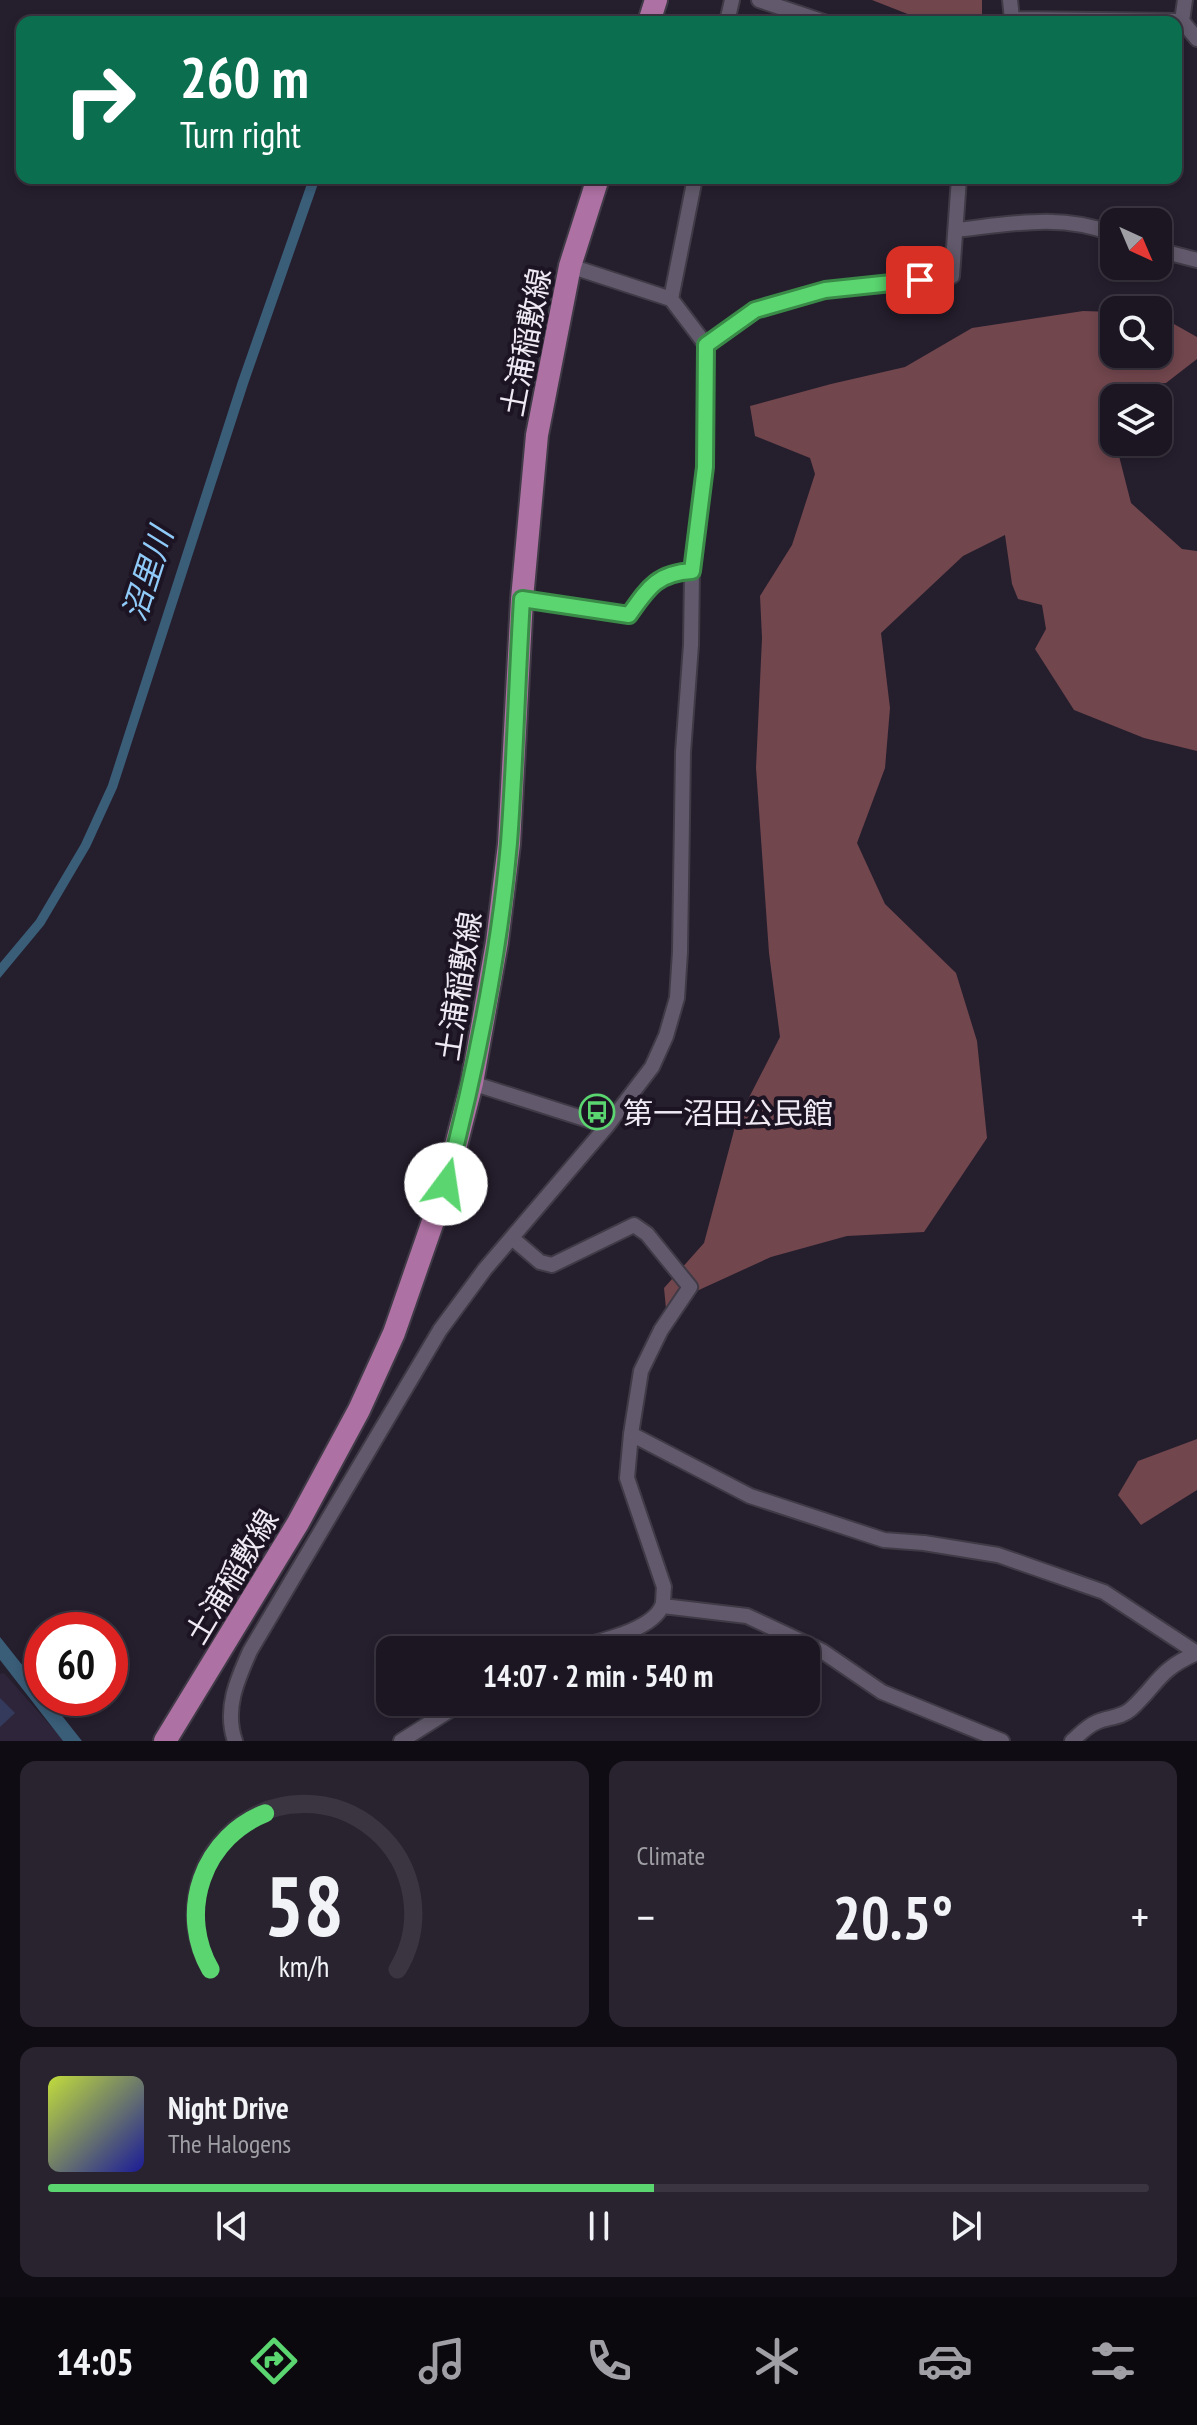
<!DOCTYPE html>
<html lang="en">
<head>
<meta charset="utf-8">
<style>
  body { margin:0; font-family:"PT Sans Narrow","Noto Sans JP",sans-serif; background:#29232f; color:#f1f3f6; height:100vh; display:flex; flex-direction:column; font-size:30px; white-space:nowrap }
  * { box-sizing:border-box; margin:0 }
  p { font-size:26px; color:#a09fa5 }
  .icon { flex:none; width:44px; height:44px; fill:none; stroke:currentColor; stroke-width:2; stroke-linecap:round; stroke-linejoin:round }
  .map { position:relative; height:1741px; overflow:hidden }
  .drawer { display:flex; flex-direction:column; gap:20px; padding:20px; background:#0f0c13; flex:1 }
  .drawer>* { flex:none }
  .top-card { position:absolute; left:16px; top:16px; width:1166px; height:168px; border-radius:16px; box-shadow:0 4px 12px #0003,0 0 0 2px #3a3540; background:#0b6e4f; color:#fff; overflow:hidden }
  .needle { width:52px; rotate:136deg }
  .controls { position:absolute; left:1100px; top:208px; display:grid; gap:16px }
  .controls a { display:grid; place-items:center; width:72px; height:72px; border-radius:16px; background:#1c1622; box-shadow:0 4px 12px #0003,0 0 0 2px #3a3540; font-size:40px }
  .speed { position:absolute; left:24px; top:1612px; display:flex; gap:16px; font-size:40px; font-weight:700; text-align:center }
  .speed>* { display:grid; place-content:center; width:104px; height:104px; border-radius:50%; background:#1c1622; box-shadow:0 4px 12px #0003,0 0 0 2px #3a3540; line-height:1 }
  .speed .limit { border:12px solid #d22; background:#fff; color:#111 }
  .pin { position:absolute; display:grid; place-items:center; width:68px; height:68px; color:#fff; margin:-34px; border-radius:16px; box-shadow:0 4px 12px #0006 }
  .me { position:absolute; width:88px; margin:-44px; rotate:14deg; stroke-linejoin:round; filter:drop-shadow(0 0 6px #0008) }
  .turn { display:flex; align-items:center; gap:28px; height:168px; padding:0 32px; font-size:36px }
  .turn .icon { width:104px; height:104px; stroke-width:2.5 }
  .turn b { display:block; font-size:56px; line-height:68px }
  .big { font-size:60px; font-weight:600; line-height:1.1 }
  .drawer .tile { flex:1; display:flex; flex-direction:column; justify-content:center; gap:12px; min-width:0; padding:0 28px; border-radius:16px; background:#29232f }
  .drawer .dial { align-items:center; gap:0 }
  .dial svg { height:208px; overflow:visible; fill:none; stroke:#3a3540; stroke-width:7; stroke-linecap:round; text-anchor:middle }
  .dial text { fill:#f1f3f6; stroke:none }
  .song { display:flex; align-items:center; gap:24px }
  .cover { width:96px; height:96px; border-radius:12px; background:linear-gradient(135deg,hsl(70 70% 55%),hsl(240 70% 35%)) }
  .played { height:8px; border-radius:4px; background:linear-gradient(90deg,#5ad56f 55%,#3a3540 55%) }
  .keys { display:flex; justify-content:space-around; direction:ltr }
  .heat { display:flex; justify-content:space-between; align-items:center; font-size:44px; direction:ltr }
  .drawer .tiles { flex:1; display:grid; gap:20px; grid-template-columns:1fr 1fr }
  .tile:last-child { grid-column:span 2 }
  .trip { position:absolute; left:376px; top:1636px; width:444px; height:80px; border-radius:16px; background:#1c1622; box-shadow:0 4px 12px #0003,0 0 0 2px #3a3540; font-weight:600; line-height:80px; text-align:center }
  .dock { display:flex; height:128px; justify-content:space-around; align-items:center; background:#0b090e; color:#a09fa5 }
  .dock .icon { width:56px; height:56px }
  .dock .current { color:#5ad56f }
  .dock b { font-size:36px; color:#f1f3f6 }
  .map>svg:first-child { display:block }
</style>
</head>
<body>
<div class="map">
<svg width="1197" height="1741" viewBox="0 0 1197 1741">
  <rect width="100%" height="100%" fill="#251e2d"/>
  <path fill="#2f253a" d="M4,1673L64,1741H0V1674Z"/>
  <path fill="#71464d" d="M872,0H982V15L949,22H928Z
    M1083,311L1114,312V354H1158V315L1197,337V359L1166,383L1141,384L1133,398H1114V442H1121L1118,452L1131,503L1182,549L1197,551V751L1144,738L1074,710L1035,649L1046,629L1042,605L1018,599L1012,584L1005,535L963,556L881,633L890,708L885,768L857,843L885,904L956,973L977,1041L987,1138L924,1232L847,1236L771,1257L688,1295L666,1309L664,1288L704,1243L736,1123L780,1037L769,953L756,768L762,638L760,596L792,545L815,474L810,458L755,436L750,406L831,384L905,367L972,328Z
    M1197,1439V1490L1141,1525L1118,1495L1138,1461Z"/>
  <path fill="#3a5d78" d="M309,178H320L248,384L117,788L90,847L44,925L0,978V963L36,920L81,844L108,785L238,381Z
    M0,1637L42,1690V1698H48L82,1741H63L0,1660Z"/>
  <path fill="#333a5c" d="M0,1698L15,1713L0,1727Z"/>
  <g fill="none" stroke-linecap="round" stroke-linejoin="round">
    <g stroke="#3f3a46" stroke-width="18">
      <path id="street" d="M759,0L824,22
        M1010,0L1012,19
        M1182,21L1185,0
        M727,22L732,0
        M1009,22L1012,19L1182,21L1197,39
        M956,230C1011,224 1061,213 1114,234
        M1158,250L1197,260
        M570,266L671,299
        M706,345L755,310L825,290L952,276L959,178
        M522,599L629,615C648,587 656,573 692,571
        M472,1083L607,1126
        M512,1238L540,1262L552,1265L634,1225L647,1234L690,1287L661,1330L641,1371L631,1434L750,1496L884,1540L924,1543L998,1555L1104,1592L1197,1653
        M663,1606L747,1616L822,1651L882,1692L1002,1741
        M569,1650C594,1642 651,1632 662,1606C664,1601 663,1593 664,1587L627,1478L631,1434
        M235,1741C224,1709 237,1680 250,1651L440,1330L485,1269L607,1126L652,1067L666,1036L677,998L680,952L683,752L691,645L692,571L705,467L706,345L671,299L695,178
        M401,1741L463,1702
        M1072,1741C1080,1734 1087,1726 1097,1722C1108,1717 1121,1718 1131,1709C1159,1683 1158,1670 1197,1653"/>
    </g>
    <g stroke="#3f3a46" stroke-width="26">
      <path id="primary" d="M649,22L656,0
        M165,1741L298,1523L359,1410L394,1333L446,1184L472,1083L497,942L509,844L522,599L537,435L570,266L598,178"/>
    </g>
    <use href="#street" stroke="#625a6c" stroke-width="14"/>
    <use href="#primary" stroke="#ae71a3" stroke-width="22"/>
  </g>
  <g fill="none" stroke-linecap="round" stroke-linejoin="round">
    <g stroke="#3a8a48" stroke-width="20">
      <path id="route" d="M446,1184C475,1073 499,959 509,843C515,762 517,680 522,599L629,615C648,588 657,573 692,571L705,467L706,345L755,310L825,290L920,280"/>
    </g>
    <use href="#route" stroke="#5ad56f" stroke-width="14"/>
  </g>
  <defs>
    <g id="bus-ring" transform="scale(1.8)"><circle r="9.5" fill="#1c1423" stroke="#5ad56f" stroke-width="1.5"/><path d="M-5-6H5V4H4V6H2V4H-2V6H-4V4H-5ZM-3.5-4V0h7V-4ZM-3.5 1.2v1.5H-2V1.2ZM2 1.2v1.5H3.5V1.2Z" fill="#5ad56f"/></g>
  </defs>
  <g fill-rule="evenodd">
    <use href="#bus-ring" x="597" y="1112"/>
  </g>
  <g text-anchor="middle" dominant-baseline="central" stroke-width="8" stroke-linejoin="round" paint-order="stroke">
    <g font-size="30" fill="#eee9f3" stroke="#1c1423">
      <text transform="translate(525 342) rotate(-79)">土浦稲敷線</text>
      <text transform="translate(458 986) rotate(-81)">土浦稲敷線</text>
      <text transform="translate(231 1576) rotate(-59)">土浦稲敷線</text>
    </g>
    <g font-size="30" fill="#eee9f3" stroke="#1c1423" text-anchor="start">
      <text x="623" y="1112">第一沼田公民館</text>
    </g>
    <g font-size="32" font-style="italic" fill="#8fcaf8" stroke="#1c1423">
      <text transform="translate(147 574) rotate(-72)">沼里川</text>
    </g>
  </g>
</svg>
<div class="controls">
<a><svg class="needle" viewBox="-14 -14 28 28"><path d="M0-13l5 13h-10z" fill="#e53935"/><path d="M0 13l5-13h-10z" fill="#a09fa5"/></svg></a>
<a><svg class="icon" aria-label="search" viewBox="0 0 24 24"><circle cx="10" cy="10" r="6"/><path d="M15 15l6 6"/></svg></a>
<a><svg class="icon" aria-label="layers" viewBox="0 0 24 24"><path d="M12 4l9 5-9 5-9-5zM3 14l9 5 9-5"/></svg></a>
</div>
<div class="speed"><div class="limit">60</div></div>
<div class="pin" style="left:920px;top:280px;background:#d93025"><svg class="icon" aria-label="arrive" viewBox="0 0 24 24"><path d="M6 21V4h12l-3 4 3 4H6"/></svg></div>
<svg class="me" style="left:446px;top:1184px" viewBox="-20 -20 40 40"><circle r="19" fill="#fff"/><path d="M0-13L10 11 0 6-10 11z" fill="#5ad56f"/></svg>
<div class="trip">14:07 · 2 min · 540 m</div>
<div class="top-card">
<div class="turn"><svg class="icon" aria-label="right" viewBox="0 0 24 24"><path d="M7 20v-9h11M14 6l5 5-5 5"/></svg><div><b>260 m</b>Turn right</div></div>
</div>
</div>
<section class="drawer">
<div class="tiles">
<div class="tile dial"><svg viewBox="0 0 100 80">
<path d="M14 69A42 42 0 1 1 86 69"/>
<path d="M14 69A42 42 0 0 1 35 9" stroke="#5ad56f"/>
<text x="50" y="56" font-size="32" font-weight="700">58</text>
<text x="50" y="72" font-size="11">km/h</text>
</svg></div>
<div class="tile"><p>Climate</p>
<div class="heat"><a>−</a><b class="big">20.5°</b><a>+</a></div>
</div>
<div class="tile">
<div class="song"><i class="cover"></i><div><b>Night Drive</b><p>The Halogens</p></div></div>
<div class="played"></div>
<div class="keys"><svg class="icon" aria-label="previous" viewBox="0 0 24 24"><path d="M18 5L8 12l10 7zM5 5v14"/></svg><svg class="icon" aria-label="pause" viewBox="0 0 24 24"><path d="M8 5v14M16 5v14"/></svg><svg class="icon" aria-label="next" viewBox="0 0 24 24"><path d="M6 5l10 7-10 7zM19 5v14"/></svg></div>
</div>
</div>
</section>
<nav class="dock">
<b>14:05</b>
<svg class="icon current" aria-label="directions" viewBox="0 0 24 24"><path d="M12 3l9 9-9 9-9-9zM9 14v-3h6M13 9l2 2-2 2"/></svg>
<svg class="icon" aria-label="music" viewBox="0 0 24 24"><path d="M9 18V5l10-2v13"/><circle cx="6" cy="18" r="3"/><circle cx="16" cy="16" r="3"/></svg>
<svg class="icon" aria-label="phone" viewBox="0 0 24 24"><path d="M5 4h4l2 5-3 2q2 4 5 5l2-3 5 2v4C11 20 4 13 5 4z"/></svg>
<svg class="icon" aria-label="climate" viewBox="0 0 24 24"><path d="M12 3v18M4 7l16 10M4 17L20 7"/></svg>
<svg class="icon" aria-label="car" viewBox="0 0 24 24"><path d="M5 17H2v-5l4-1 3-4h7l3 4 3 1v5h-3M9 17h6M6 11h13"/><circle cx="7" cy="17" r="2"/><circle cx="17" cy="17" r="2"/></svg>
<svg class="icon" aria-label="filters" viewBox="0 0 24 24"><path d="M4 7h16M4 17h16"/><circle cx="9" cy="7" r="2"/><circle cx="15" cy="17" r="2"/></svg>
</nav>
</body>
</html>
